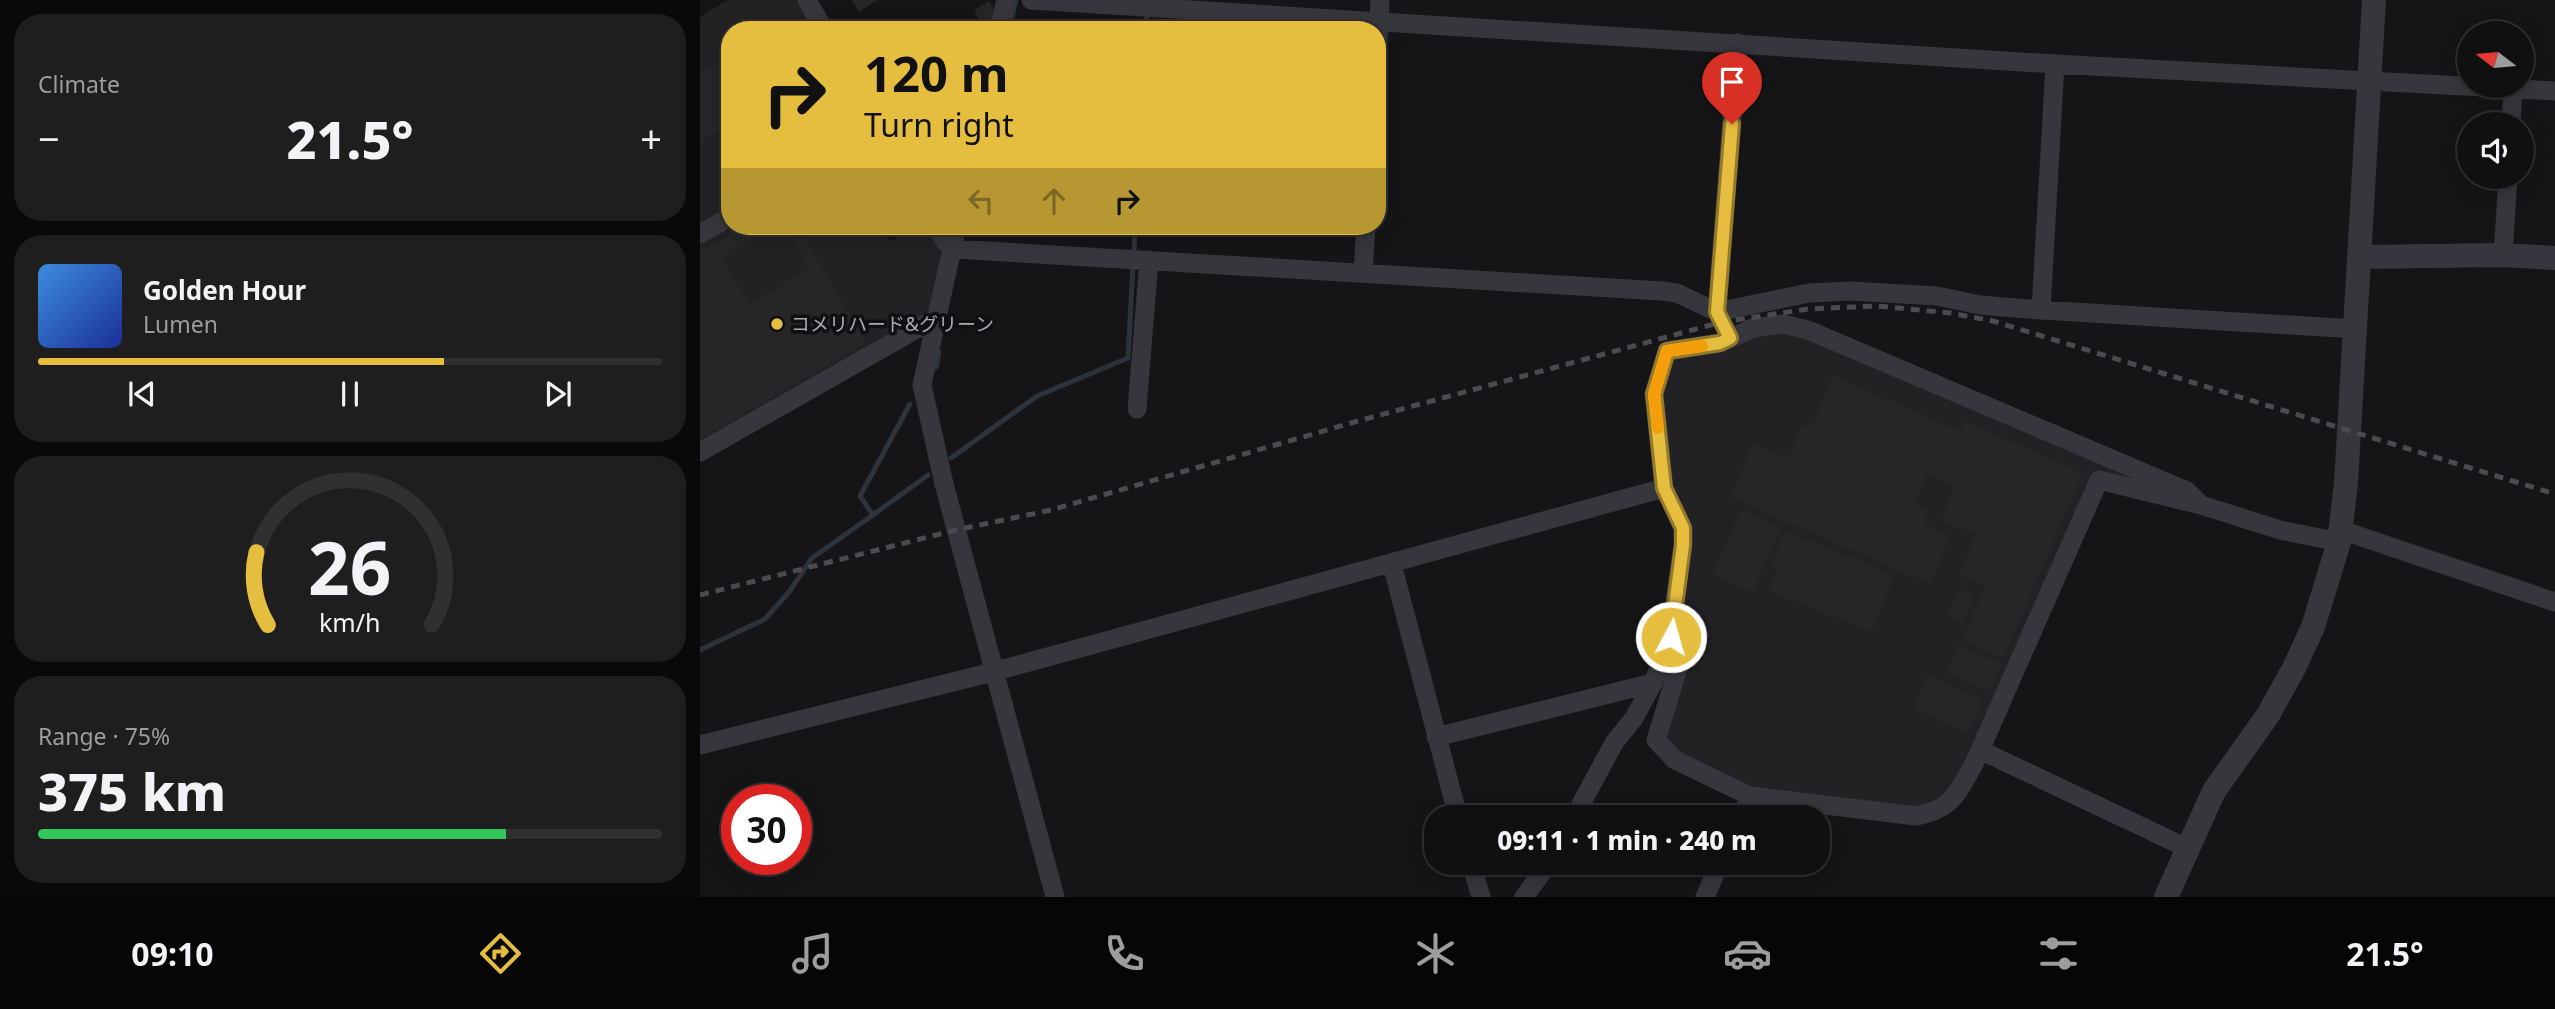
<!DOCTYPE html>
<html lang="en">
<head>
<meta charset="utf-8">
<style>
  body { margin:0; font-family:"Noto Sans","Noto Sans JP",sans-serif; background:#1e1e1f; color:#f1f3f6; height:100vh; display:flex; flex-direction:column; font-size:26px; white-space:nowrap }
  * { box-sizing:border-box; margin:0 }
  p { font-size:23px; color:#9c9d9f }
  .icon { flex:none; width:38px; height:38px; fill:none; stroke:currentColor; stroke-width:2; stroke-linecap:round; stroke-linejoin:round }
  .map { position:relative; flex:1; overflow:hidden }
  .side { display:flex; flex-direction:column; gap:14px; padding:14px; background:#090909; width:700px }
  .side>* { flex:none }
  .hud { position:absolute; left:21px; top:21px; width:665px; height:214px; border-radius:28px; box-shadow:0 4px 18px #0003,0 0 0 2px #303031; background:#e5bd3f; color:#111; overflow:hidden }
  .needle { width:46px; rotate:286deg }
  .fabs { position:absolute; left:1757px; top:21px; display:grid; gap:14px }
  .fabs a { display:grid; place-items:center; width:77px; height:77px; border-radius:50%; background:#101011; box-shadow:0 4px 18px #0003,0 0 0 2px #303031; font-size:35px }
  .speed { position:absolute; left:21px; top:784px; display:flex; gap:14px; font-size:35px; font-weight:700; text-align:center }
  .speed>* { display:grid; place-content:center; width:91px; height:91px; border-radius:50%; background:#101011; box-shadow:0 4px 18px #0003,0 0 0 2px #303031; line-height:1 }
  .speed .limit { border:10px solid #d22; background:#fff; color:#111 }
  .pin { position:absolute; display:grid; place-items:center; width:60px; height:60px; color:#fff; margin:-72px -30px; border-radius:50% 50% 50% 0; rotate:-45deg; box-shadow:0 0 7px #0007 }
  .pin .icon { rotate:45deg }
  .me { position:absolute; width:77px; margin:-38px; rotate:6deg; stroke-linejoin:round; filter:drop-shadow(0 0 5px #0008) }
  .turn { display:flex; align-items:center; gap:24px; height:147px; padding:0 28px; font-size:32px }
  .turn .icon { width:91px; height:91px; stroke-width:2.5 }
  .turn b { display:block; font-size:49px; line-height:60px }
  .lanes { display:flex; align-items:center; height:66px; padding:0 28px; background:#0003; justify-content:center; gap:35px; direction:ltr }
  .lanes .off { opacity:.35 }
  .big { font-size:52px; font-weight:800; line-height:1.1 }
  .side .widget { flex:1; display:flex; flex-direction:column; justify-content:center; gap:10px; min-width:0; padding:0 24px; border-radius:28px; background:#1e1e1f }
  .side .dial { align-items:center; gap:0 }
  .dial svg { height:182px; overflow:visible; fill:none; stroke:#303031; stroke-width:7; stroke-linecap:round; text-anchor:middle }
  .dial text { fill:#f1f3f6; stroke:none }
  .song { display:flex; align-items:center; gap:21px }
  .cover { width:84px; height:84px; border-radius:10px; background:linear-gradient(135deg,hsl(210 70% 55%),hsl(230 70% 35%)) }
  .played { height:7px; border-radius:4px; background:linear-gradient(90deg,#e5bd3f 65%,#303031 65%) }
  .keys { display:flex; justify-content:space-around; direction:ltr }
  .heat { display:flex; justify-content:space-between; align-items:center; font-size:38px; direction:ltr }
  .charge { height:10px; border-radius:5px; background:linear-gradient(90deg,#34c759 75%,#303031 0) }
  .trip { position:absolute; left:724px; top:805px; width:406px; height:70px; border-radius:28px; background:#101011; box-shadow:0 4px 18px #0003,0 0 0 2px #303031; font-weight:800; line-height:70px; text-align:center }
  .tab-bar { display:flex; height:112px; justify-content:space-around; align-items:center; background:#060607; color:#9c9d9f }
  .tab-bar .icon { width:49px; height:49px }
  .tab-bar .on { color:#e5bd3f }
  .tab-bar b { font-size:32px; color:#f1f3f6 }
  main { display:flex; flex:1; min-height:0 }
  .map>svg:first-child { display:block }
</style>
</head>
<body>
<main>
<section class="side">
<div class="widget"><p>Climate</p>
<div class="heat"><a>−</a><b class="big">21.5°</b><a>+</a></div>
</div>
<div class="widget">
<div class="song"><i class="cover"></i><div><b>Golden Hour</b><p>Lumen</p></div></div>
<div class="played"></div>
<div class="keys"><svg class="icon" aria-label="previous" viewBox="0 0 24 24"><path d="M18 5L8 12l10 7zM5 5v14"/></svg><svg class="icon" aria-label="pause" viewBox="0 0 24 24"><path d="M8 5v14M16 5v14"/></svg><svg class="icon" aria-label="next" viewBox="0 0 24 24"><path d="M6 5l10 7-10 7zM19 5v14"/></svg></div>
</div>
<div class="widget dial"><svg viewBox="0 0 100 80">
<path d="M14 69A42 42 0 1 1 86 69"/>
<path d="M14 69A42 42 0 0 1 9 37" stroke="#e5bd3f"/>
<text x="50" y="56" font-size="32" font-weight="700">26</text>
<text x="50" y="72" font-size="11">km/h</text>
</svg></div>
<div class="widget"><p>Range · 75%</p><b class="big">375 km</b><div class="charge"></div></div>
</section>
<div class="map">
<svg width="1855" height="897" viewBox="0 0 1855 897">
  <rect width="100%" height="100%" fill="#151517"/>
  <path fill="#222124" d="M28,0H107L124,30H30V226H181L190,241L213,226H230L243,259L231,313L0,449V17Z
    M1083,324L1487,491L1399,481L1273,766L1238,812L1050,796L956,740L983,545L964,488L954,394L967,351Z"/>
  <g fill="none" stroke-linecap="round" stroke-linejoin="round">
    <path stroke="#2c333a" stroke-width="5" d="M309,30L316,0
      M446,30L447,12
      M434,254L435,226
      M236,367L239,352
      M251,458L337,396L428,358L433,264
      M173,515L228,475
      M0,650L65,619L89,592L112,558L173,515L160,496L210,404"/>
  </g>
  <path fill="#262528" d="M152,0H177L159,12Z
    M289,1L295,11L291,22L283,26L274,10Z
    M30,57V125L0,142V74Z
    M45,226H76L22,259L50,304L110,268L85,226H97L166,343L0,440V252Z
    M1133,376L1260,431L1264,421L1383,473L1303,658L1262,640L1285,586L1259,575L1276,535L1241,520L1255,487L1227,474L1214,504L1229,510L1224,524L1250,535L1230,584L1030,497L1053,443L1088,458L1102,424L1111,428Z
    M1040,510L1081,527L1053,592L1013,575Z
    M1085,531L1195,575L1172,632L1068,591L1078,567L1071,564Z
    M1259,589L1274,596L1263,622L1248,615Z
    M1258,645L1302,664L1289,692L1246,673Z
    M1227,675L1283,700L1268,734L1212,708Z"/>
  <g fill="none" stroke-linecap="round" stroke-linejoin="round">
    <path stroke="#36373c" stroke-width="19" d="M107,0L124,30
      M331,0L1355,64L1855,91
      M299,30L306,0
      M677,60L680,0
      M1811,124L1813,89
      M236,226L246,243L254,249L962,291L977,293L1017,312L1109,293L1151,291L1237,296L1280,305L1341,310L1655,329
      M257,226L222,385L244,484L355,897
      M0,234L30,217
      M1803,255L1808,177
      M663,273L666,226
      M1341,310L1355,64
      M1030,338L1017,312L1038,43
      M437,409L449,260
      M0,452L236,318
      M964,488L983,528V545L973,613L991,626L956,740L975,760L1050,796L1217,816C1252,809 1256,795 1273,766L1399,480L1501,505L1580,530L1639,542
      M1641,530L1855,602
      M692,564L758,817
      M736,737L953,683L971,637L973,613
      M0,745L293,672L964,488L954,394L967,351L1020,343L1053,328L1083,324L1108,330L1487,491L1501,505
      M1280,750L1487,848
      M874,817L914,743L934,718L953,683
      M1041,817L1050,796
      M771,863L781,897
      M824,897L849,863
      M1005,897L1020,863"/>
    <path stroke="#36373c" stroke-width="24" d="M1660,257L1803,255L1855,258
      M1466,897L1514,791L1568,715L1594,668L1613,627L1639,542L1646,483L1674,0"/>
    <path stroke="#4a4b50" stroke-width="5" stroke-dasharray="9 7" stroke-linecap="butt" d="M0,595L256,530L351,510L658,421L1022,322L1108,309L1177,306L1250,313L1293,321L1855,494"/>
  </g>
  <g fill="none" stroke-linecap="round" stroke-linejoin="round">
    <g stroke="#957b29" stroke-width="18">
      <path id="route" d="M971,637L983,545V528L964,488L954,394L967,351L1020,343L1030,338L1017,312L1032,124"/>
    </g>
    <use href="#route" stroke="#e5bd3f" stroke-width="12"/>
    <path stroke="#f59e0b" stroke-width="12" d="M958,428L954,394L967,351L1002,346"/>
  </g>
  <circle fill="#e5bd3f" stroke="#101012" stroke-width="2.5" cx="77" cy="324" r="7"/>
  <g text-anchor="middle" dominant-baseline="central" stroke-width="7" stroke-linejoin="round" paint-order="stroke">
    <g font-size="19" fill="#a8abb6" stroke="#101012" text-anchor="start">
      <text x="91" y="324">コメリハード&amp;グリーン</text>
    </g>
  </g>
</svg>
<div class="fabs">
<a><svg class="needle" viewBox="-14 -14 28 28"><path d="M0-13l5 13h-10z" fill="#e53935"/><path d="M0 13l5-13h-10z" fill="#9c9d9f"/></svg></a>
<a><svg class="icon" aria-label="sound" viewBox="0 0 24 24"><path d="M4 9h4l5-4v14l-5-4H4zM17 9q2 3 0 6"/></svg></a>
</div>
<div class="speed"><div class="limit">30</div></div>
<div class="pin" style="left:1032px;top:124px;background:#d93025"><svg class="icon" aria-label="arrive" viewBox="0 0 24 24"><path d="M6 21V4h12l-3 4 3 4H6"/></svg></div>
<svg class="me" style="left:971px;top:637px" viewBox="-20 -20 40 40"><circle r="17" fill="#e5bd3f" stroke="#fff" stroke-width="3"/><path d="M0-11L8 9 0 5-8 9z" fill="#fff"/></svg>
<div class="trip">09:11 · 1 min · 240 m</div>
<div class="hud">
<div class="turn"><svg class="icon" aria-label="right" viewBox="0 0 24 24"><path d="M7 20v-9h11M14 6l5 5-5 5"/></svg><div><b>120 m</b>Turn right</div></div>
<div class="lanes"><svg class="icon off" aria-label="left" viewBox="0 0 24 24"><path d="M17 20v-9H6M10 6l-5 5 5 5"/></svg><svg class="icon off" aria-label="ahead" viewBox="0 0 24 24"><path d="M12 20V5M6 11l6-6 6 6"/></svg><svg class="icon" aria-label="right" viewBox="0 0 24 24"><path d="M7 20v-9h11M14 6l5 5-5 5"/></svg></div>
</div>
</div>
</main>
<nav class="tab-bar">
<b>09:10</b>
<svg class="icon on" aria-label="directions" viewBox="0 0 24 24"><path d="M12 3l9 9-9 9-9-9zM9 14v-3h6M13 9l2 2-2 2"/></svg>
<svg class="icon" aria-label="music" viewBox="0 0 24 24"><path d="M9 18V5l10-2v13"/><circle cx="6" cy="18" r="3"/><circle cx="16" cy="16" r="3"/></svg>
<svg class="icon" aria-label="phone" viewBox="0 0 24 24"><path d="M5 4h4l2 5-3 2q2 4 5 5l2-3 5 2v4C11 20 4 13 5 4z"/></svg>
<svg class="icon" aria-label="climate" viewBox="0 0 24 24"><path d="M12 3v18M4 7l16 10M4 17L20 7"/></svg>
<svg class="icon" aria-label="car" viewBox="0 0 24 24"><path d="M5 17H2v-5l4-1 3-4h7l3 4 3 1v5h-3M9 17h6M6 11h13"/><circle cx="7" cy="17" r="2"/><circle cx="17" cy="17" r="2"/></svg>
<svg class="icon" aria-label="filters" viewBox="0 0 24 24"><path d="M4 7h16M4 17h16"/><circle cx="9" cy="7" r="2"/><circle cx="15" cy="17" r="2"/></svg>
<b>21.5°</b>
</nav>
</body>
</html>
